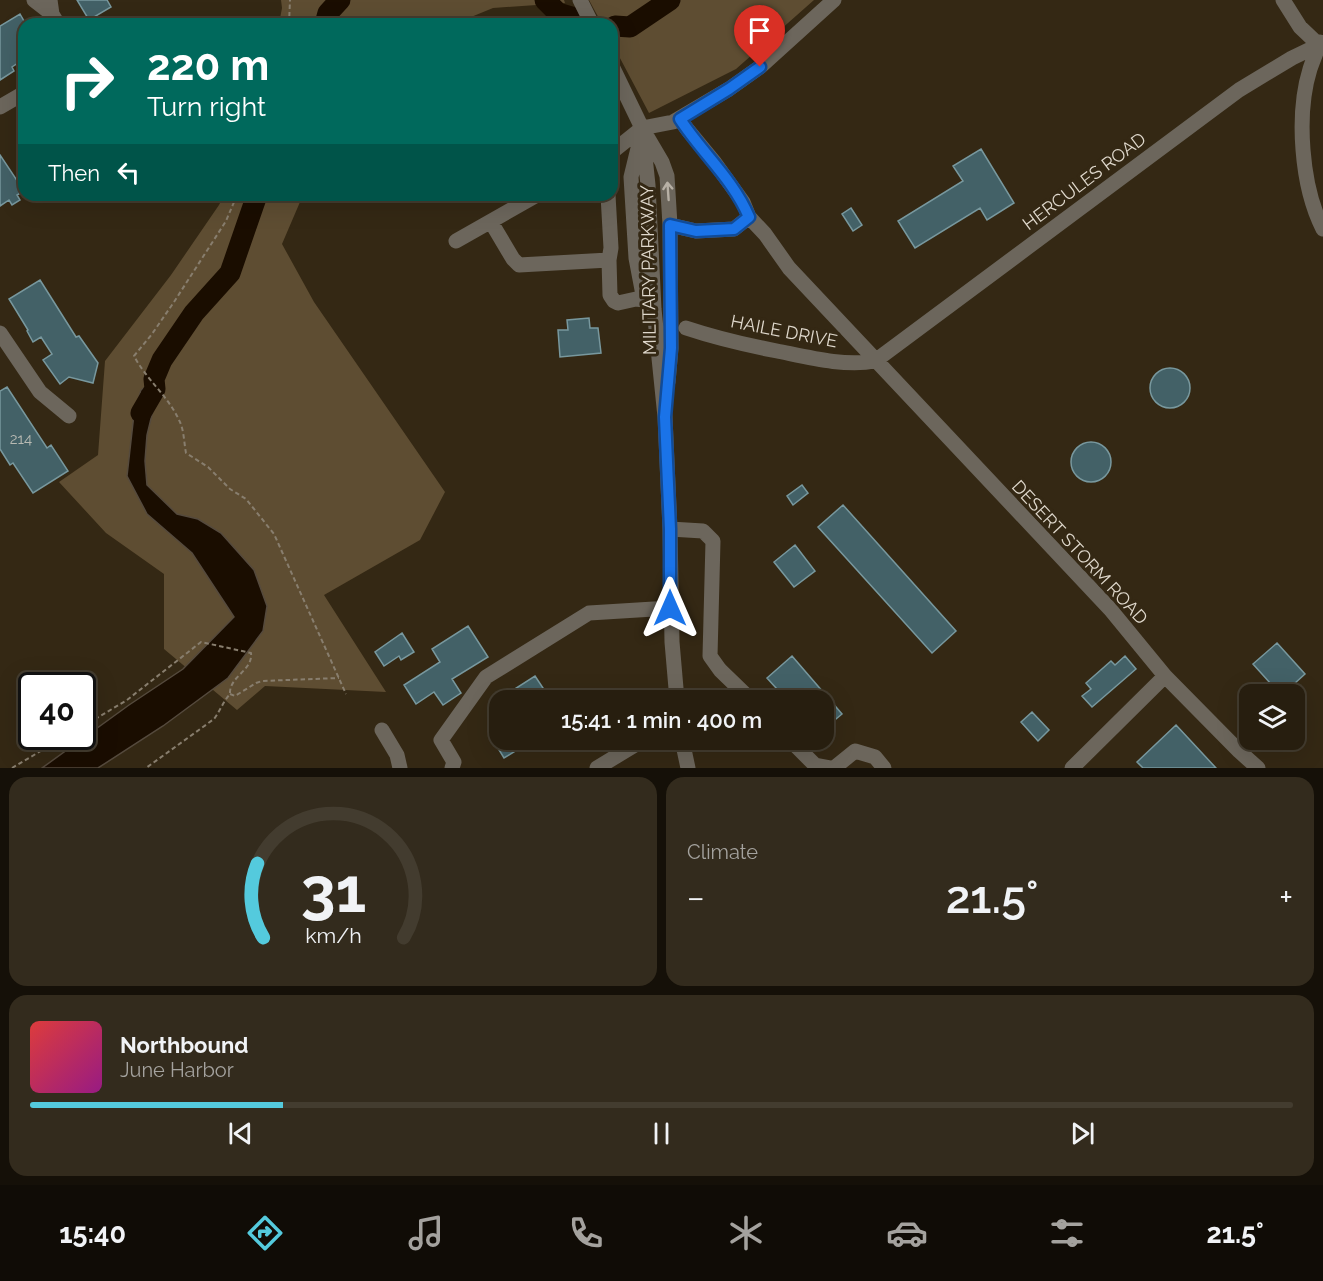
<!DOCTYPE html>
<html lang="en">
<head>
<meta charset="utf-8">
<style>
  body { margin:0; font-family:Raleway,sans-serif; background:#332b1d; color:#f1f3f6; height:100vh; display:flex; flex-direction:column; font-size:22px; white-space:nowrap }
  * { box-sizing:border-box; margin:0 }
  p { font-size:20px; color:#a4a29e }
  .icon { flex:none; width:33px; height:33px; fill:none; stroke:currentColor; stroke-width:2; stroke-linecap:round; stroke-linejoin:round }
  .map { position:relative; height:768px; overflow:hidden }
  .panel { display:flex; flex-direction:column; gap:9px; padding:9px; background:#151008; flex:1 }
  .panel>* { flex:none }
  .top-card { position:absolute; left:18px; top:18px; width:600px; height:183px; border-radius:18px; box-shadow:0 6px 24px #0002,0 0 0 2px #433c2f; background:#00695c; color:#fff; overflow:hidden }
  .buttons { position:absolute; left:1239px; top:684px; display:grid; gap:12px }
  .buttons a { display:grid; place-items:center; width:66px; height:66px; border-radius:12px; background:#271e0f; box-shadow:0 6px 24px #0002,0 0 0 2px #433c2f; font-size:30px }
  .speed { position:absolute; left:18px; top:672px; display:flex; gap:12px; font-size:30px; font-weight:700; text-align:center }
  .speed>* { display:grid; place-content:center; width:78px; height:78px; border-radius:50%; background:#271e0f; box-shadow:0 6px 24px #0002,0 0 0 2px #433c2f; line-height:1 }
  .speed .limit { border:3px solid #111; border-radius:9px; background:#fff; color:#111 }
  .pin { position:absolute; display:grid; place-items:center; width:51px; height:51px; color:#fff; margin:-62px -26px; border-radius:50% 50% 50% 0; rotate:-45deg; box-shadow:0 0 6px #0007 }
  .pin .icon { rotate:45deg }
  .me { position:absolute; width:66px; margin:-33px; rotate:0deg; stroke-linejoin:round; filter:drop-shadow(0 0 4px #0008) }
  .turn { display:flex; align-items:center; gap:21px; height:126px; padding:0 30px; font-size:27px }
  .turn .icon { width:78px; height:78px; stroke-width:2.5 }
  .turn b { display:block; font-size:42px; line-height:51px }
  .then { display:flex; align-items:center; height:57px; padding:0 30px; background:#0003; gap:12px; font-size:22px }
  .big { font-size:45px; font-weight:600; line-height:1.1 }
  .panel .tile { flex:1; display:flex; flex-direction:column; justify-content:center; gap:9px; min-width:0; padding:0 21px; border-radius:18px; background:#332b1d }
  .panel .dial { align-items:center; gap:0 }
  .dial svg { height:156px; overflow:visible; fill:none; stroke:#433c2f; stroke-width:7; stroke-linecap:round; text-anchor:middle }
  .dial text { fill:#f1f3f6; stroke:none }
  .song { display:flex; align-items:center; gap:18px }
  .cover { width:72px; height:72px; border-radius:9px; background:linear-gradient(135deg,hsl(0 70% 55%),hsl(310 70% 35%)) }
  .played { height:6px; border-radius:3px; background:linear-gradient(90deg,#54cadd 20%,#433c2f 20%) }
  .keys { display:flex; justify-content:space-around; direction:ltr }
  .heat { display:flex; justify-content:space-between; align-items:center; font-size:33px; direction:ltr }
  .panel .tiles { flex:1; display:grid; gap:9px; grid-template-columns:1fr 1fr }
  .tile:last-child { grid-column:span 2 }
  .trip { position:absolute; left:489px; top:690px; width:345px; height:60px; border-radius:18px; background:#271e0f; box-shadow:0 6px 24px #0002,0 0 0 2px #433c2f; font-weight:600; line-height:60px; text-align:center }
  .tab-bar { display:flex; height:96px; justify-content:space-around; align-items:center; background:#100c06; color:#a4a29e }
  .tab-bar .icon { width:42px; height:42px }
  .tab-bar .on { color:#54cadd }
  .tab-bar b { font-size:27px; color:#f1f3f6 }
  .map>svg:first-child { display:block }
</style>
</head>
<body>
<div class="map">
<svg width="1323" height="768" viewBox="0 0 1323 768">
  <rect width="100%" height="100%" fill="#342814"/>
  <path fill="#5e4d32" d="M281,0H564L565,3L493,8L454,24H279L282,8Z
    M589,0H814L736,69L649,113L612,43V24H602Z
    M224,195H303L282,244L314,302L445,492L420,540L324,595L386,692L265,686L237,710L164,649V574L106,533L59,482L98,455L105,361L171,275L219,205Z"/>
  <path fill="#1a0d00" stroke="#554a3d" stroke-width="1.5" d="M153,382L157,394L147,435L145,461L147,485L177,514L198,519L221,533L254,570L267,606L263,631L228,678L163,726L98,768H42L129,705L183,669L234,617L192,553L147,514L127,476L134,414L141,390Z"/>
  <g fill="none" stroke-linecap="round" stroke-linejoin="round">
    <path stroke="#554a3d" stroke-width="4" d="M328,13L330,0"/>
    <path stroke="#1a0d00" stroke-width="21" d="M545,0L558,13L575,18
      M325,24L328,13L340,0
      M615,26L630,27L670,0
      M141,413L155,389L154,379L162,360L194,313L230,273L257,195"/>
  </g>
  <path fill="#436167" stroke="#78989e" stroke-width="1.5" d="M77,0H107L111,7L89,20Z
    M20,14L24,21V59L12,67L14,71L0,80V26Z
    M981,149L1014,203L987,220L980,208L915,248L898,221L963,181L953,166Z
    M0,155L24,191L17,195L20,200L12,205L9,200L0,206Z
    M851,208L862,225L853,231L842,214Z
    M40,280L76,337L79,336L98,363L93,383L69,377L60,384L43,360L52,354L41,337L33,342L27,331L28,330L9,299Z
    M589,318L590,328H598L601,353L560,357L558,330H568L567,320Z
    M1150 388a20 20 0 1 1 40 0a20 20 0 1 1-40 0Z
    M7,387L47,448L51,445L68,471L33,493L13,463L10,465L0,449V391Z
    M1071 462a20 20 0 1 1 40 0a20 20 0 1 1-40 0Z
    M802,485L808,493L793,505L787,496Z
    M843,505L956,631L932,653L818,527Z
    M795,545L815,571L794,587L774,562Z
    M468,626L488,657L452,679L461,693L443,705L434,692L416,704L404,685L440,662L432,649Z
    M402,633L414,652L401,660L399,656L384,666L375,652Z
    M1277,643L1305,674L1283,694H1280L1253,664Z
    M792,656L842,714L824,729V700H787L767,678Z
    M1125,656L1136,669L1092,707L1082,696L1091,689L1086,683L1111,661L1115,665Z
    M535,676L551,700H515L510,692Z
    M1032,712L1049,730L1038,741L1021,722Z
    M1176,725L1216,768H1143L1137,762Z
    M493,740H533L504,758Z"/>
  <g fill="none" stroke-linecap="round" stroke-linejoin="round">
    <path stroke="#887e6e" stroke-width="2" stroke-dasharray="4.5 3" stroke-linecap="butt" d="M289,24L290,0
      M237,195L226,221L174,302L152,334L134,356C146,379 168,396 179,420C184,429 184,443 186,453L208,467L230,489L246,499L274,534L346,694
      M230,694L235,696L256,683L262,681L339,678
      M82,727L127,700L201,642L251,653C253,671 229,676 230,694C223,702 220,711 214,719L146,768
      M12,768L66,736"/>
    <path stroke="#6c665c" stroke-width="15" d="M34,0L52,14
      M50,0L52,14L58,24
      M580,0L592,24
      M1283,0L1300,27L1319,45
      M1320,42C1317,51 1313,60 1310,69C1296,114 1301,186 1323,229
      M612,66L642,128L662,162L667,176L670,225L671,348L668,382
      M0,107L24,93
      M680,119L687,129L715,163L743,202L749,217L765,234L789,268L1110,609L1165,676L1239,751L1258,768
      M642,128L648,185L654,309L665,417L670,529L672,642L677,700
      M612,152L642,128L673,122L729,89L760,67L834,0
      M608,195L611,248L609,260L610,295L614,301L618,303L636,299L644,300L636,258L631,177L640,140
      M491,222L513,259L519,265L609,260
      M670,225L696,231L734,229L749,217
      M456,241L537,195
      M686,328C716,338 746,345 777,351C807,357 845,367 875,361L1239,90L1292,58L1319,45L1323,46
      M0,333L40,392L69,416
      M670,529L703,531L713,541L710,656L720,670L751,700
      M382,730L397,755L400,768
      M682,740L688,768
      M790,740L815,765L831,768
      M452,768L454,762L441,740L486,677L589,613L670,608
      M597,768L643,740
      M834,768L855,751L875,757L884,768
      M1072,768L1165,676"/>
  </g>
  <defs><path id="oneway-shaft" d="M-6 0H5M1.5-3L5.5 0L1.5 3" fill="none" stroke-width="1.6" stroke-linecap="round" stroke-linejoin="round" transform="scale(1.5)"/></defs>
  <use stroke="#b7b0a5" href="#oneway-shaft" transform="translate(668 191) rotate(-94)"/>
  <g fill="none" stroke-linecap="round" stroke-linejoin="round">
    <g stroke="#114b97" stroke-width="15">
      <path id="route" d="M670,608V529L665,417L671,348L670,225L696,231L734,229L749,217C733,179 702,153 680,119L729,89L760,67"/>
    </g>
    <use href="#route" stroke="#1a73e8" stroke-width="10"/>
  </g>
  <g text-anchor="middle" dominant-baseline="central" stroke-width="6" stroke-linejoin="round" paint-order="stroke">
    <g font-size="15" fill="#b8bab3">
      <text x="21" y="439">214</text>
    </g>
    <g font-size="18" fill="#dfd8cc" stroke="#342814">
      <text transform="translate(1084 181) rotate(-37)">HERCULES ROAD</text>
      <text transform="translate(648 270) rotate(-91)">MILITARY PARKWAY</text>
      <text transform="translate(784 331) rotate(11)">HAILE DRIVE</text>
      <text transform="translate(1080 552) rotate(47)">DESERT STORM ROAD</text>
    </g>
  </g>
</svg>
<div class="buttons">
<a><svg class="icon" aria-label="layers" viewBox="0 0 24 24"><path d="M12 4l9 5-9 5-9-5zM3 14l9 5 9-5"/></svg></a>
</div>
<div class="speed"><div class="limit">40</div></div>
<div class="pin" style="left:760px;top:67px;background:#d93025"><svg class="icon" aria-label="arrive" viewBox="0 0 24 24"><path d="M6 21V4h12l-3 4 3 4H6"/></svg></div>
<svg class="me" style="left:670px;top:608px" viewBox="-20 -20 40 40"><path d="M0-17L14 15 0 8-14 15z" fill="#1a73e8" stroke="#fff" stroke-width="4"/></svg>
<div class="trip">15:41 · 1 min · 400 m</div>
<div class="top-card">
<div class="turn"><svg class="icon" aria-label="right" viewBox="0 0 24 24"><path d="M7 20v-9h11M14 6l5 5-5 5"/></svg><div><b>220 m</b>Turn right</div></div>
<div class="then">Then<svg class="icon" aria-label="left" viewBox="0 0 24 24"><path d="M17 20v-9H6M10 6l-5 5 5 5"/></svg></div>
</div>
</div>
<section class="panel">
<div class="tiles">
<div class="tile dial"><svg viewBox="0 0 100 80">
<path d="M14 69A42 42 0 1 1 86 69"/>
<path d="M14 69A42 42 0 0 1 11 31" stroke="#54cadd"/>
<text x="50" y="56" font-size="32" font-weight="700">31</text>
<text x="50" y="72" font-size="11">km/h</text>
</svg></div>
<div class="tile"><p>Climate</p>
<div class="heat"><a>−</a><b class="big">21.5°</b><a>+</a></div>
</div>
<div class="tile">
<div class="song"><i class="cover"></i><div><b>Northbound</b><p>June Harbor</p></div></div>
<div class="played"></div>
<div class="keys"><svg class="icon" aria-label="previous" viewBox="0 0 24 24"><path d="M18 5L8 12l10 7zM5 5v14"/></svg><svg class="icon" aria-label="pause" viewBox="0 0 24 24"><path d="M8 5v14M16 5v14"/></svg><svg class="icon" aria-label="next" viewBox="0 0 24 24"><path d="M6 5l10 7-10 7zM19 5v14"/></svg></div>
</div>
</div>
</section>
<nav class="tab-bar">
<b>15:40</b>
<svg class="icon on" aria-label="directions" viewBox="0 0 24 24"><path d="M12 3l9 9-9 9-9-9zM9 14v-3h6M13 9l2 2-2 2"/></svg>
<svg class="icon" aria-label="music" viewBox="0 0 24 24"><path d="M9 18V5l10-2v13"/><circle cx="6" cy="18" r="3"/><circle cx="16" cy="16" r="3"/></svg>
<svg class="icon" aria-label="phone" viewBox="0 0 24 24"><path d="M5 4h4l2 5-3 2q2 4 5 5l2-3 5 2v4C11 20 4 13 5 4z"/></svg>
<svg class="icon" aria-label="climate" viewBox="0 0 24 24"><path d="M12 3v18M4 7l16 10M4 17L20 7"/></svg>
<svg class="icon" aria-label="car" viewBox="0 0 24 24"><path d="M5 17H2v-5l4-1 3-4h7l3 4 3 1v5h-3M9 17h6M6 11h13"/><circle cx="7" cy="17" r="2"/><circle cx="17" cy="17" r="2"/></svg>
<svg class="icon" aria-label="filters" viewBox="0 0 24 24"><path d="M4 7h16M4 17h16"/><circle cx="9" cy="7" r="2"/><circle cx="15" cy="17" r="2"/></svg>
<b>21.5°</b>
</nav>
</body>
</html>
